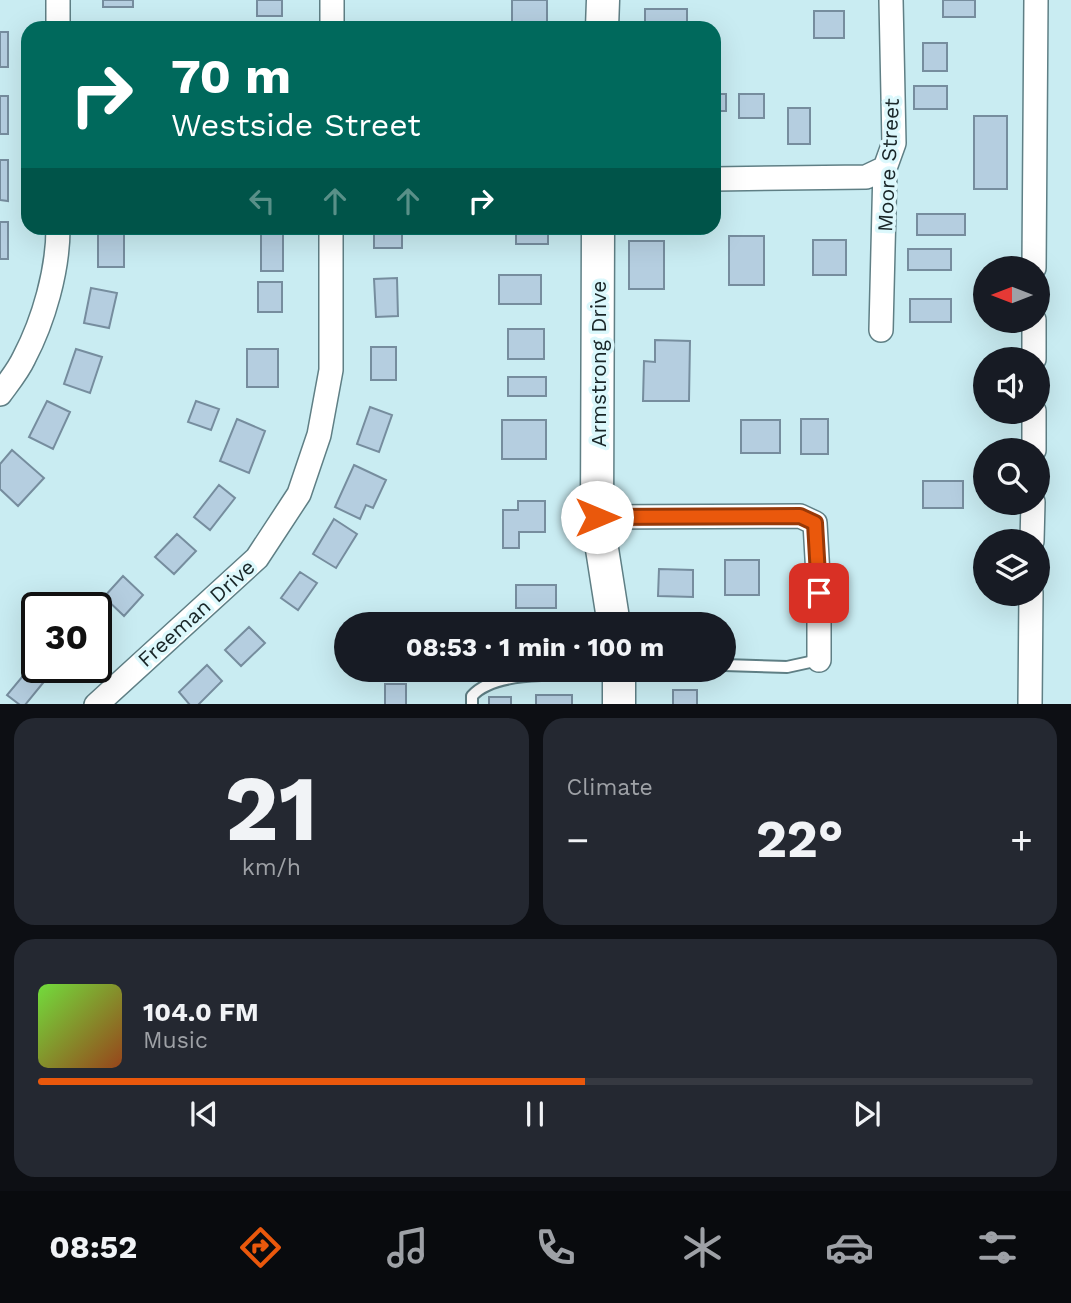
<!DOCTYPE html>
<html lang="en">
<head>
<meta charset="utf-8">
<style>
  body { margin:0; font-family:"Work Sans",sans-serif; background:#242831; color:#f1f3f6; height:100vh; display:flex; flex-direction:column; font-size:26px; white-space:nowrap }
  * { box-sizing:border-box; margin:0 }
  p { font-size:23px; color:#9ea1a6 }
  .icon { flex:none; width:38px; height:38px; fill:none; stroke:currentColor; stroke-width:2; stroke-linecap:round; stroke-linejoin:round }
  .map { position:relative; height:704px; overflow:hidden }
  .drawer { display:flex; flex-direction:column; gap:14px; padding:14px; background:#0d0f14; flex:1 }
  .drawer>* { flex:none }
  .hud { position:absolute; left:21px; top:21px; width:700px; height:214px; border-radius:21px; box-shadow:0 7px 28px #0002; background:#00695c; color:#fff; overflow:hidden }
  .needle { width:46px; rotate:270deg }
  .tools { position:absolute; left:973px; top:256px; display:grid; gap:14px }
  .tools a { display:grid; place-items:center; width:77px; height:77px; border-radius:50%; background:#171b24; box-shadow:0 7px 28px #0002; font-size:35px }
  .speed { position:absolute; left:21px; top:592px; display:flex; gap:14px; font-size:35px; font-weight:700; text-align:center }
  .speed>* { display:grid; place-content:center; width:91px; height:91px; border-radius:50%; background:#171b24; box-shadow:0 7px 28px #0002; line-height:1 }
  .speed .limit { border:4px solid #111; border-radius:10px; background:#fff; color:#111 }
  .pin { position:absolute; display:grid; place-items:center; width:60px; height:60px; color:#fff; margin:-30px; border-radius:14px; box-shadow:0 4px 10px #0006 }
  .me { position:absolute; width:77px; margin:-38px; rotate:90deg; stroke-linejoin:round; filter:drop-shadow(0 0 5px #0008) }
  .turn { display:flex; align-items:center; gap:24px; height:147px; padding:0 35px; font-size:32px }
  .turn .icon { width:91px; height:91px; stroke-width:2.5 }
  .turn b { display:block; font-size:49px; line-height:60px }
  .lanes { display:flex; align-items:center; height:66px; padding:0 35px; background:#0003; justify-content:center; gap:35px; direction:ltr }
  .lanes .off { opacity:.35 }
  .big { font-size:52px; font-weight:700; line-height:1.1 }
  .drawer .widget { flex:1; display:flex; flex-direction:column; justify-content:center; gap:10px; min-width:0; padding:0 24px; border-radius:21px; background:#242831 }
  .drawer .dial { align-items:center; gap:0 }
  .dial b { font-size:91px; line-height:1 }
  .song { display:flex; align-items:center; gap:21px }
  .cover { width:84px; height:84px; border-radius:10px; background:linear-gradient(135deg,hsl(100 70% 55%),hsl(20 70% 35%)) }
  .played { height:7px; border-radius:4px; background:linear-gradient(90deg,#ea580c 55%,#363941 55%) }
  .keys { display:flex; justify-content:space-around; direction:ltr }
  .heat { display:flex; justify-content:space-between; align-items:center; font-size:38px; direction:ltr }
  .drawer .tiles { flex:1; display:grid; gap:14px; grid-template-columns:1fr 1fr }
  .widget:last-child { grid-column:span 2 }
  .trip { position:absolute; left:334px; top:612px; width:402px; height:70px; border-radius:35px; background:#171b24; box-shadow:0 7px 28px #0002; font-weight:700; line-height:70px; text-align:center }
  .tab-bar { display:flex; height:112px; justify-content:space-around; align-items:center; background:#090b0e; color:#9ea1a6 }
  .tab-bar .icon { width:49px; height:49px }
  .tab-bar .active { color:#ea580c }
  .tab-bar b { font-size:32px; color:#f1f3f6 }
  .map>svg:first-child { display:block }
</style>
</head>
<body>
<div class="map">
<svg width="1071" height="705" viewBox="0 0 1071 705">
  <rect width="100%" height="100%" fill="#c9ecf2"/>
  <path fill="#b5cee0" stroke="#768d9e" stroke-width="2" d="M103,0H133V7H103Z
    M257,0H282V16H257Z
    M512,0H547V28H512Z
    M943,0H975V17H943Z
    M645,9H687V26H697V28H645Z
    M814,11H844V38H814Z
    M0,32H8V67H0Z
    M923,43H947V71H923Z
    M914,86H947V109H914Z
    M714,94H726V111H714Z
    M739,94H764V118H739Z
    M0,96H8V134H0Z
    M788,108H810V144H788Z
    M974,116H1007V189H974Z
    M0,160H8V201L0,200Z
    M917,214H965V235H917Z
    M0,222H8V259H0Z
    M98,228H124V267H98Z
    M261,228H283V271H261Z
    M374,228H402V248H374Z
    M516,228H548V244H516Z
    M729,236H764V285H729Z
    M813,240H846V275H813Z
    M629,241H664V289H629Z
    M908,249H951V270H908Z
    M499,275H541V304H499Z
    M397,278L398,316L376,317L374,279Z
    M258,282H282V312H258Z
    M91,288L117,293L109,328L84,323Z
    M910,299H951V322H910Z
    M508,329H544V359H508Z
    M655,340L690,341L689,401H643L644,361L655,362Z
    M371,347H396V380H371Z
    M76,349L102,357L90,393L64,384Z
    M247,349H278V387H247Z
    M508,377H546V396H508Z
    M47,401L70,412L53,449L29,437Z
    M196,401L219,409L211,430L188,422Z
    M370,407L392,415L379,452L357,444Z
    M237,419L265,431L249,473L220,461Z
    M801,419H828V454H801Z
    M502,420H546V459H502Z
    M741,420H780V453H741Z
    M12,450L44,478L18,506L0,489V464Z
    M354,465L386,480L373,508L366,505L360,519L335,507Z
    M923,481H963V508H923Z
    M219,485L235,498L210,530L194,517Z
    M518,501H545V532H519V548H503V510H518Z
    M334,519L357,534L336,568L313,554Z
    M177,534L196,551L174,574L155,557Z
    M725,560H759V595H725Z
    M659,569L693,570V597L658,596Z
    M300,572L317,583L298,610L281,598Z
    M123,576L143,595L124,616L104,597Z
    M516,585H556V608H516Z
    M249,627L265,643L241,666L225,650Z
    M32,665L47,678L25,705H20L7,695Z
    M207,665L222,681L198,705H190L179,692Z
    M45,667H69L56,679Z
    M385,684H406V705H385Z
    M673,690H697V705H673Z
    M536,695H572V705H536Z
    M489,697H511V705H489Z"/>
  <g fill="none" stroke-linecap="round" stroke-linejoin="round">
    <g stroke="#5f7f85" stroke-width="14">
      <path id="lane" d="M724,665L787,667L819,660
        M472,705V696C497,667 578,676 616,675"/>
    </g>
    <g stroke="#5f7f85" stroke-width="26">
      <path id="street" d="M58,28V0
        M332,28V0
        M714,179L866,177L885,168
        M1034,268L1036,0
        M881,330L885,168L894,143L891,0
        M1034,359V320
        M0,394C8,383 18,371 24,358C44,320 58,270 58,228
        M1034,450V411
        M597,517L800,516L815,523L819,593V660
        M1032,541L1033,502
        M96,705L257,558L299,494L319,435L331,370V228
        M1030,705L1031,593"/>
    </g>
    <g stroke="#5f7f85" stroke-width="35">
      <path id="secondary" d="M602,28L603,0
        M598,228L597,517L614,625
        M619,670V705"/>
    </g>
    <use href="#lane" stroke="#fff" stroke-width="10"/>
    <use href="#street" stroke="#fff" stroke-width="23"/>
    <use href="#secondary" stroke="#fff" stroke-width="32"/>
  </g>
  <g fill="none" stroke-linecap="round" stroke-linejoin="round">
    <g stroke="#983908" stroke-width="18">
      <path id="route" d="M597,517L800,516L815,523L819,593"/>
    </g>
    <use href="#route" stroke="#ea580c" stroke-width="12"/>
  </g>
  <g text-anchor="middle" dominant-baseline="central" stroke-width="7" stroke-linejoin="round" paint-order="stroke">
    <g font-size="21" fill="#192628" stroke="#dcf8fc">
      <text transform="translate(888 165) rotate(-87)">Moore Street</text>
      <text transform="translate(598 364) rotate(-90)">Armstrong Drive</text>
      <text transform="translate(196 613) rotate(-42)">Freeman Drive</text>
    </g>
  </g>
</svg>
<div class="tools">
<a><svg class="needle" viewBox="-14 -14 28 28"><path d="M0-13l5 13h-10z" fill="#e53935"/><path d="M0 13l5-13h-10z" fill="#9ea1a6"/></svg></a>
<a><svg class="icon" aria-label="sound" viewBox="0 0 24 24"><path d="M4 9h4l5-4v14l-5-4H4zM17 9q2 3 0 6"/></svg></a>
<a><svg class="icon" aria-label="search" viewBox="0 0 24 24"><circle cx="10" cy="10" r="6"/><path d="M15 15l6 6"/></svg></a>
<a><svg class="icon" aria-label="layers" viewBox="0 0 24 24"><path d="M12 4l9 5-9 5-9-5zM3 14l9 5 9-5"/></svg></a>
</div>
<div class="speed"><div class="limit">30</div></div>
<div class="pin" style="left:819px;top:593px;background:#d93025"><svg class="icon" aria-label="arrive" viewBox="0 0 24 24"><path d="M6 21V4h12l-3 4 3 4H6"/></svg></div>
<svg class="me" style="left:597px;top:517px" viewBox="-20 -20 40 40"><circle r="19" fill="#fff"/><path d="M0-13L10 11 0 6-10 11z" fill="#ea580c"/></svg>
<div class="trip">08:53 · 1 min · 100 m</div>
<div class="hud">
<div class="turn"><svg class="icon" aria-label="right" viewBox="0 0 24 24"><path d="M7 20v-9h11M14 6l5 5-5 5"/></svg><div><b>70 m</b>Westside Street</div></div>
<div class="lanes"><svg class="icon off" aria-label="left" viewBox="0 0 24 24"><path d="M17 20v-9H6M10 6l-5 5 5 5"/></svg><svg class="icon off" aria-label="ahead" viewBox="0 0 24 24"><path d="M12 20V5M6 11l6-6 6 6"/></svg><svg class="icon off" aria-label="ahead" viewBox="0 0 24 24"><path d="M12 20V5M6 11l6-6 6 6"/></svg><svg class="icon" aria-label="right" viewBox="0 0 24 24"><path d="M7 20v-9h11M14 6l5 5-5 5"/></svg></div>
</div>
</div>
<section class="drawer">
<div class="tiles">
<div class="widget dial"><b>21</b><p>km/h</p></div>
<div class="widget"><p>Climate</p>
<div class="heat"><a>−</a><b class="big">22°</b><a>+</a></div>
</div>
<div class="widget">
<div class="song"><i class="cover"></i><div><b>104.0 FM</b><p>Music</p></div></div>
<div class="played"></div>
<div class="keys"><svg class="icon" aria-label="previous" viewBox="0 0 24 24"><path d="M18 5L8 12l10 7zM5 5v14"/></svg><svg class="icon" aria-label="pause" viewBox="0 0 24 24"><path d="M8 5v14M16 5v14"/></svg><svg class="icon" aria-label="next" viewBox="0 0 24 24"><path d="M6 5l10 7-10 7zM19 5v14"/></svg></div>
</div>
</div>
</section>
<nav class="tab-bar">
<b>08:52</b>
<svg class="icon active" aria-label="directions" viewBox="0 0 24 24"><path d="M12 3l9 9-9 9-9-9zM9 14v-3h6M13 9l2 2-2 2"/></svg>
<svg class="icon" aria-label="music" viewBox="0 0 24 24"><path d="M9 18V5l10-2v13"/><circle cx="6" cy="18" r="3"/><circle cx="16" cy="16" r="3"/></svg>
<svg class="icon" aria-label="phone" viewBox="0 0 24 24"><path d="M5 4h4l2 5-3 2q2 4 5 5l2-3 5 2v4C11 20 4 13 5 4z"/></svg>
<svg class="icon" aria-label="climate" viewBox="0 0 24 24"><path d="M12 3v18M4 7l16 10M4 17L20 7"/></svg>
<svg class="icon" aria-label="car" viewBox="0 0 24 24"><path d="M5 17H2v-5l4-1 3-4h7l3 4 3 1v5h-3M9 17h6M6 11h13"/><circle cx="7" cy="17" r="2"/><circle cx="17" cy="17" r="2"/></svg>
<svg class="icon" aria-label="filters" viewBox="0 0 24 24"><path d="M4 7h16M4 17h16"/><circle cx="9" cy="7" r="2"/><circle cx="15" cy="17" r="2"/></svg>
</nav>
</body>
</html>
